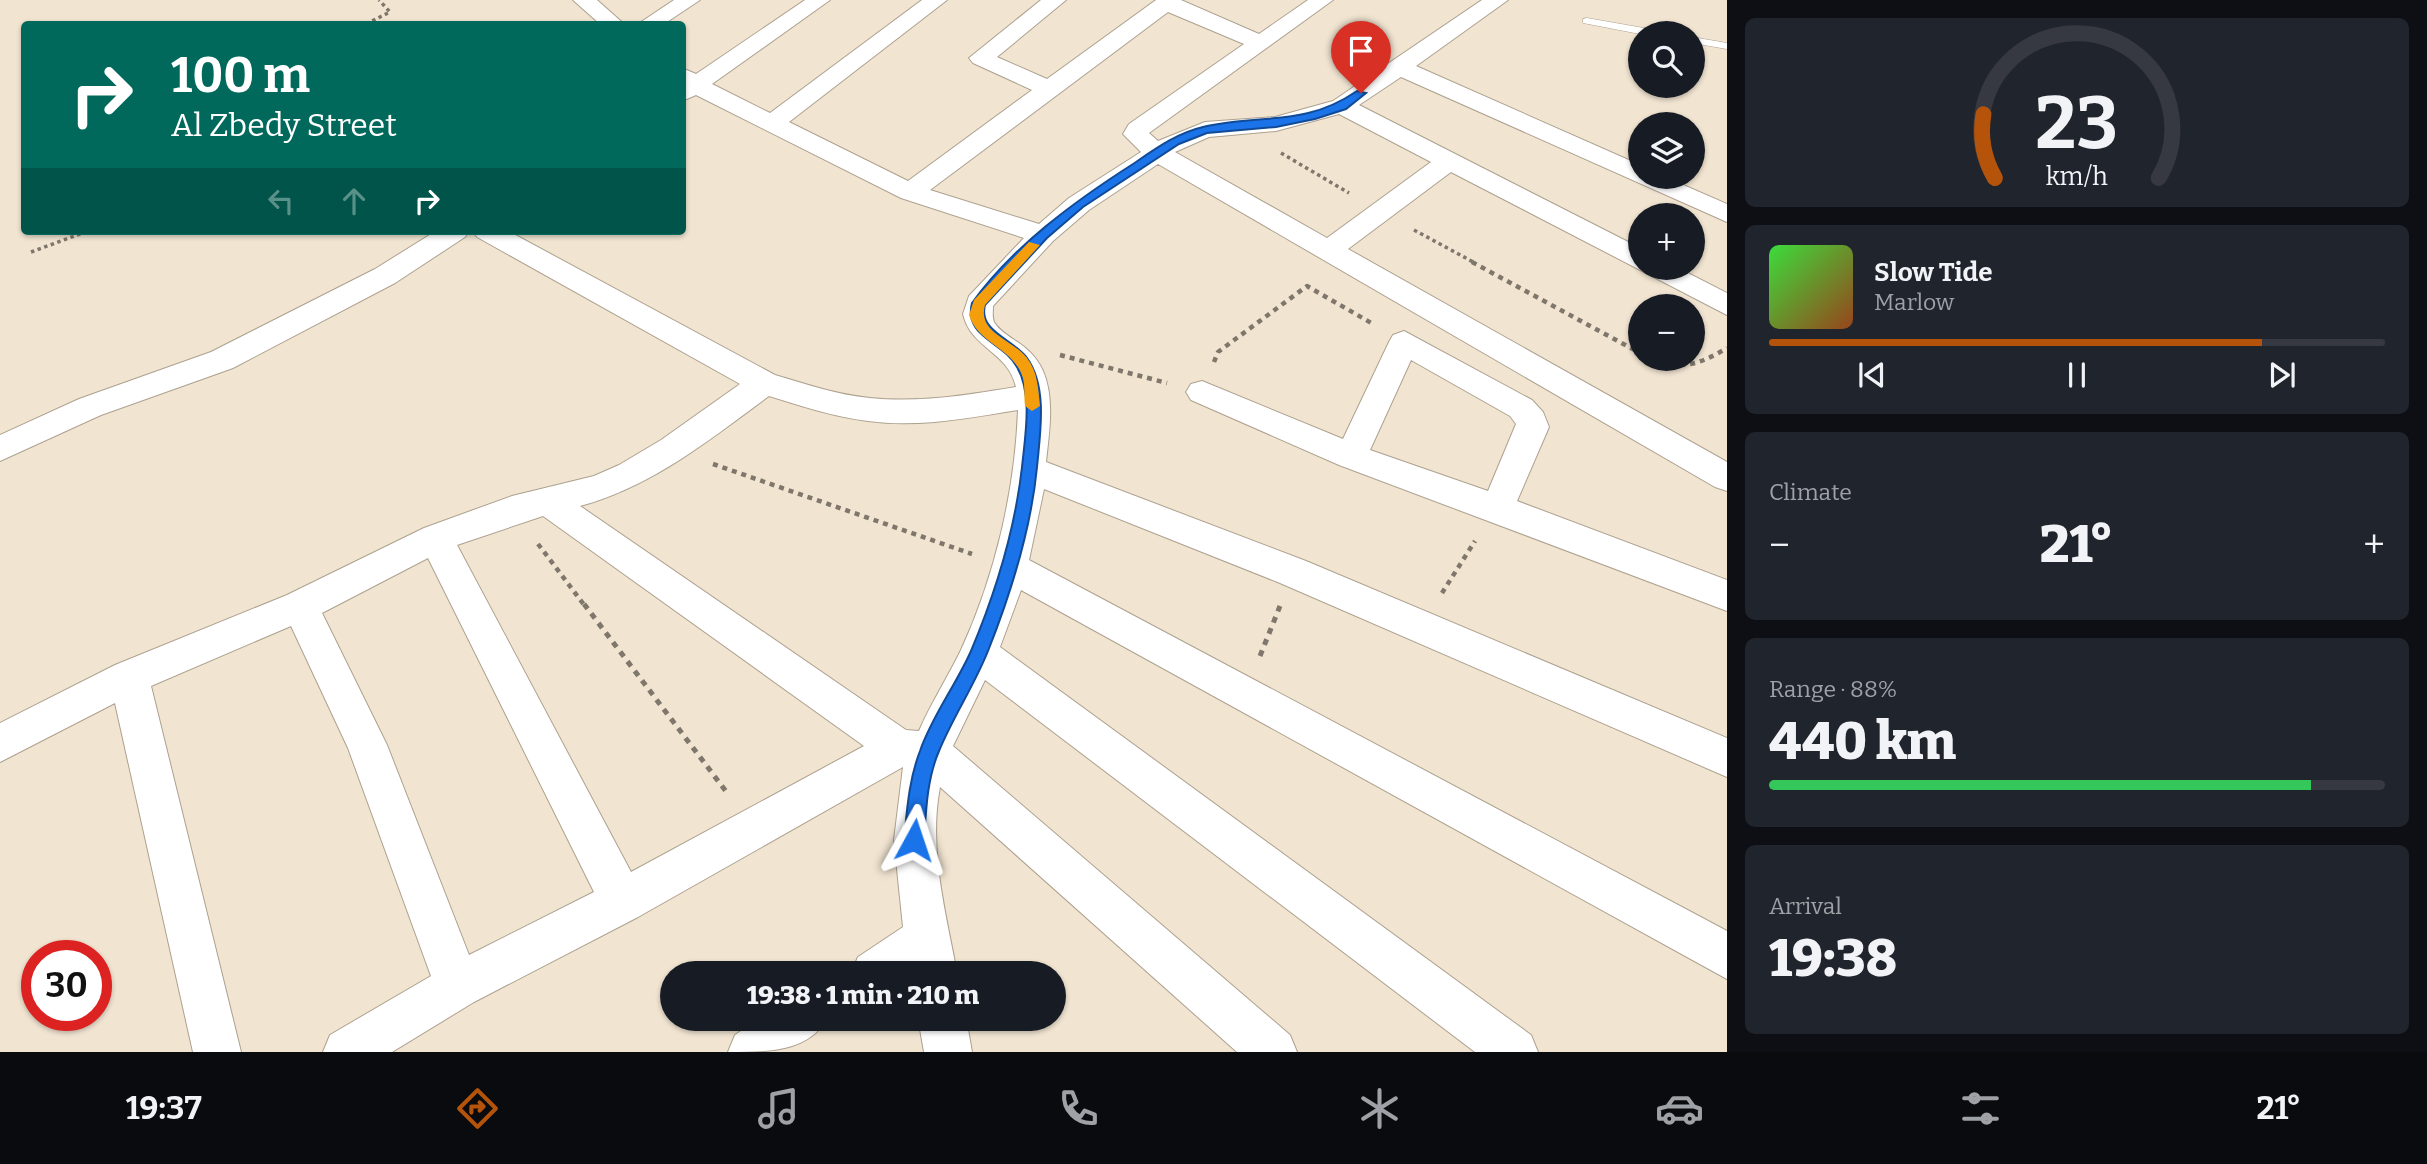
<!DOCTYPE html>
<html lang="en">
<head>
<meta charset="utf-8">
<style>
  body { margin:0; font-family:Bitter,serif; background:#20242c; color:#f1f3f6; height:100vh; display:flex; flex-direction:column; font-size:26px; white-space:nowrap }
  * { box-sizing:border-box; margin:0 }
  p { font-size:23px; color:#9ea1a6 }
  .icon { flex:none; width:38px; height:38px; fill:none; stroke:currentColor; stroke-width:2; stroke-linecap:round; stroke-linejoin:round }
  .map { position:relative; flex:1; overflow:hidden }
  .panel { display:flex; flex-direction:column; gap:18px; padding:18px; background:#0d0f14; width:700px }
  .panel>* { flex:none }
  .guide { position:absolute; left:21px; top:21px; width:665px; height:214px; border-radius:7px; box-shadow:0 2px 5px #0004; background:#00695c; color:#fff; overflow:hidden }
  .buttons { position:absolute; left:1628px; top:21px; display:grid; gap:14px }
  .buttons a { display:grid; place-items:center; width:77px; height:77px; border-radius:50%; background:#171b24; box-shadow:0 2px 5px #0004; font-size:35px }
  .speed { position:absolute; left:21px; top:940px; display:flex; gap:14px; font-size:35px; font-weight:700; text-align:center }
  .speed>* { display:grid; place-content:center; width:91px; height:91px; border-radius:50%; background:#171b24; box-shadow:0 2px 5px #0004; line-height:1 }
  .speed .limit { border:10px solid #d22; background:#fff; color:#111 }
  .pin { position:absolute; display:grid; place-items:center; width:60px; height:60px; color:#fff; margin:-72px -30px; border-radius:50% 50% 50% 0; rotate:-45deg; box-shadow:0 0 7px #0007 }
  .pin .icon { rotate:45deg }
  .me { position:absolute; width:77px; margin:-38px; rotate:5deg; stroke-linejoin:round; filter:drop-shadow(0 0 5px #0008) }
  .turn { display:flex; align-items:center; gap:24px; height:147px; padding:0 35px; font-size:32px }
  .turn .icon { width:91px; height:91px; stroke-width:2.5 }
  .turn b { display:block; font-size:49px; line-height:60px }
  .lanes { display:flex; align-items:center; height:66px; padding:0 35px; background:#0003; justify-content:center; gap:35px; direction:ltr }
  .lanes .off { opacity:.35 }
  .big { font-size:52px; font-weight:800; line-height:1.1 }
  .panel .widget { flex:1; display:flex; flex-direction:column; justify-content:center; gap:10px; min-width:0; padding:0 24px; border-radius:10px; background:#20242c }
  .panel .dial { align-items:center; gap:0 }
  .dial svg { height:182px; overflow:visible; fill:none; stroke:#363941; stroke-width:7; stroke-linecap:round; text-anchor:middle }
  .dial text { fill:#f1f3f6; stroke:none }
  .song { display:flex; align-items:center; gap:21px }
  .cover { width:84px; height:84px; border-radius:10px; background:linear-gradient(135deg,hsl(120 70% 55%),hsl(20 70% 35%)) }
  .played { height:7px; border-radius:4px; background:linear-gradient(90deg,#b45309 80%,#363941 80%) }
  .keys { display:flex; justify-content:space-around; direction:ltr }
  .heat { display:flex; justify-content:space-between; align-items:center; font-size:38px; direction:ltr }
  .charge { height:10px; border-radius:5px; background:linear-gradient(90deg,#34c759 88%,#363941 0) }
  .trip { position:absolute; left:660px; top:961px; width:406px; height:70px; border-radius:35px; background:#171b24; box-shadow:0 2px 5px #0004; font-weight:800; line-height:70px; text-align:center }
  .menu { display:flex; height:112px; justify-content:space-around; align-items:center; background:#090b0e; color:#9ea1a6 }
  .menu .icon { width:49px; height:49px }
  .menu .current { color:#b45309 }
  .menu b { font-size:32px; color:#f1f3f6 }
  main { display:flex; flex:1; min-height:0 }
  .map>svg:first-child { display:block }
</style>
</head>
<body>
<main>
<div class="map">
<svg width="1727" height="1052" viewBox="0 0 1727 1052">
  <rect width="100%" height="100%" fill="#f1e4d1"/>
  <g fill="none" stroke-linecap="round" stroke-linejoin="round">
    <g stroke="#ada18f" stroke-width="1">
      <path id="service" d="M1587,18L1655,30L1661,33L1640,34L1583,23V19Z
        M1692,37L1727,43V49L1692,43Z"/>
    </g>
    <g stroke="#ada18f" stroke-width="2">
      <path id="minor" d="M573,0H597L624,24H600Z
        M674,0H700L664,24H638Z
        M805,0H830L712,84L770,113L922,0H947L789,122L908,181L1032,90L973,63L969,58L1041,0H1066L997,57L1047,79L1156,0H1181L1259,34L1308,0H1333L1149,133L1158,141L1205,122L1275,117L1333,101L1482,0H1508L1416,66L1640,165V177H1665L1727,204V222L1401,77L1359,105L1640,248V268H1678L1727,293V315L1451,172L1348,249L1727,462V491L1715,487L1158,164L1089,210L1053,241L993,306C993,311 992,317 994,322C1004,339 1030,342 1043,371C1055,399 1049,433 1046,462L1306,561L1727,738V777L1280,583L1044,489L1029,560L1727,931V979L1021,590L1000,647L1531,1035L1538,1052H1475L985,680L953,746L1290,1035L1297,1052H1237L940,787C928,849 946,913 957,973H851L858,957L903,927L894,840L903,767L638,917L474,1002L392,1052H323L330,1035L431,976L348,748L291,626L151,686L241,1052H193L115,703L0,762V723L115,665L287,595L424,528L512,496L594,476L619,465L661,440L740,384L477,237L473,231H508L775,375C806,384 837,395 870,398C919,403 968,395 1016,387C1008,351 971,349 963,314L969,296L1024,238L901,198L696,95L682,101V68L696,74ZM1168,12L1244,44L1129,124L1123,134L1141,152L1069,198L1039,224L930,190ZM1339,114L1431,162L1327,238L1175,152L1209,137L1276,131ZM769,396C801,406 834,417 868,421C918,428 968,418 1018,410C1015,491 995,576 961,650C948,677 931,703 919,731L906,730L580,506C653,486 709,440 769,396ZM543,516L864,746L631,872L457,545ZM428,558L594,892L469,955L387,745L322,613Z
        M436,231H469L465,237L395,283L233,368L101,415L0,461V435L79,399L211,352L375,269Z
        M1404,331L1532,400L1543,412L1549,427L1517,501L1727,580V611L1339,465L1191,400L1186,392L1191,384L1202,381L1343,439L1389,342L1393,335ZM1411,360L1510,416L1516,424L1488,491L1370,450Z
        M760,1018H827C809,1052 768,1052 728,1052L735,1035Z
        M918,1018H966L972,1052H924Z"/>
    </g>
    <path stroke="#7f776b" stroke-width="3.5" stroke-dasharray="3.5 3.5" stroke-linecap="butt" d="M366,24L390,12L379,0
      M1281,153L1349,193
      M1414,230L1475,263
      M31,252L88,231"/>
    <path stroke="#7f776b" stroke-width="4.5" stroke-dasharray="5 5" stroke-linecap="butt" d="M1472,262L1640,353
      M1060,355L1167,383
      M1651,359C1682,371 1700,364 1727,348
      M1214,362L1218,352L1307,286L1373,324
      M713,464L972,554
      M538,544L585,606
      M1442,593L1475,541"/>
    <path stroke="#7f776b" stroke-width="5" stroke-dasharray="6 6" stroke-linecap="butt" d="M584,604L728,794
      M1260,656L1280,606"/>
    <use href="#service" fill="#fff" fill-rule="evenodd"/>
    <use href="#minor" fill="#fff" fill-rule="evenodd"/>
  </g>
  <path fill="#1a73e8" stroke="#114b97" stroke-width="2" d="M1357,91L1366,93L1346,109L1315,119L1276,127L1207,133L1179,144L1083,207L1047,238L985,305C978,331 1013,339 1027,358C1048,387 1040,434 1037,467C1031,530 1011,593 988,651C974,686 953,717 939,751C927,779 926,810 924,840L921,846L914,849L907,846L904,840C907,810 909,779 920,751C932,716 956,685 971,651C995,594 1015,529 1022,467C1025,437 1033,394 1017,367C1004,342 963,337 972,303C1012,247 1075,201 1133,164C1155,149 1177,133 1203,127C1260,113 1303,128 1357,91Z"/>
  <path fill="#f59e0b" d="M1029,242L1040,245L985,305C977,333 1012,339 1027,358C1038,372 1038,389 1040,406L1032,411L1025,406C1024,397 1025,386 1023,378C1014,348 978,344 969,315L974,300Z"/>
</svg>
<div class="buttons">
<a><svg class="icon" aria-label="search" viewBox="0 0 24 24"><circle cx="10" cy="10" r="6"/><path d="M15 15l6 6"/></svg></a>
<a><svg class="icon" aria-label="layers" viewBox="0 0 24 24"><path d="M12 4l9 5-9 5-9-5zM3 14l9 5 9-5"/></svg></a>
<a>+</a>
<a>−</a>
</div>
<div class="speed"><div class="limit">30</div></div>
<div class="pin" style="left:1361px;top:93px;background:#d93025"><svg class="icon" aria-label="arrive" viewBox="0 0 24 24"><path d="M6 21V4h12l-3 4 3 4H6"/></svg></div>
<svg class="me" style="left:914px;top:840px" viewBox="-20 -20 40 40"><path d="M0-17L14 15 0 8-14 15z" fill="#1a73e8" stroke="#fff" stroke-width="4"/></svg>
<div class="trip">19:38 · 1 min · 210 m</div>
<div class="guide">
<div class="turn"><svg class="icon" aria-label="right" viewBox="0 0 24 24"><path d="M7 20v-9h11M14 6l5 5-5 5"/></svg><div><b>100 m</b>Al Zbedy Street</div></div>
<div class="lanes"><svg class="icon off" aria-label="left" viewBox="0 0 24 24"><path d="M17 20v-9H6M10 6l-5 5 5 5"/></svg><svg class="icon off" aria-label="ahead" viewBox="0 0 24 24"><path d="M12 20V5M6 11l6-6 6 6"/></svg><svg class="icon" aria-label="right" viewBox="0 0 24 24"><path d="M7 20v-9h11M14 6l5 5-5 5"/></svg></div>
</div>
</div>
<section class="panel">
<div class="widget dial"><svg viewBox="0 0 100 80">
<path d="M14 69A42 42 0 1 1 86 69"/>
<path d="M14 69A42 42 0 0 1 9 41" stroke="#b45309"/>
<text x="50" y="56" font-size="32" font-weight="700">23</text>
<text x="50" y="72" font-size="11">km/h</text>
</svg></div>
<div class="widget">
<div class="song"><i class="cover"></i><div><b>Slow Tide</b><p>Marlow</p></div></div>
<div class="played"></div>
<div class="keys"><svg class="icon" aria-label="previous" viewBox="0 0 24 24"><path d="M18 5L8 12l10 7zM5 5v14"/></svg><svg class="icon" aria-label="pause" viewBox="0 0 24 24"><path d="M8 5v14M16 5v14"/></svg><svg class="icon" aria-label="next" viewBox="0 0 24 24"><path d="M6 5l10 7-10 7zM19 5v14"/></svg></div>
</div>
<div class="widget"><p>Climate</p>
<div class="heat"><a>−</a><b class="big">21°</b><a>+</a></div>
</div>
<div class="widget"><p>Range · 88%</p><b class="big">440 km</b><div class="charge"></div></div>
<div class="widget"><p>Arrival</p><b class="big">19:38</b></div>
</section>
</main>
<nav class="menu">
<b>19:37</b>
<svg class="icon current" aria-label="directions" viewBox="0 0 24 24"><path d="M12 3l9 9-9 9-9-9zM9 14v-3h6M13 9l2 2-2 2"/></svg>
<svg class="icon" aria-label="music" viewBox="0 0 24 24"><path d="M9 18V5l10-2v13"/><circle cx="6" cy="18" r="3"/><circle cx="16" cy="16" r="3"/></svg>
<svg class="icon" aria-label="phone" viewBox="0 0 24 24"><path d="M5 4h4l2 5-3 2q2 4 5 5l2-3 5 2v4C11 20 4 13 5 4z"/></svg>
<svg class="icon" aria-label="climate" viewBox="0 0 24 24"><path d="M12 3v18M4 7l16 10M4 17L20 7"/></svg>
<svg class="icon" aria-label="car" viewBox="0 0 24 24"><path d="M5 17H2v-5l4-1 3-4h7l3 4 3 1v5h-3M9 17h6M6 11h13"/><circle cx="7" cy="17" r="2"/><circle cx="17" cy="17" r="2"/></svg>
<svg class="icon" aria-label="filters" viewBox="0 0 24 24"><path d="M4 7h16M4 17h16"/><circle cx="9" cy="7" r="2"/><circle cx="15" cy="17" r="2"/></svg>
<b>21°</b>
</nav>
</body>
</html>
